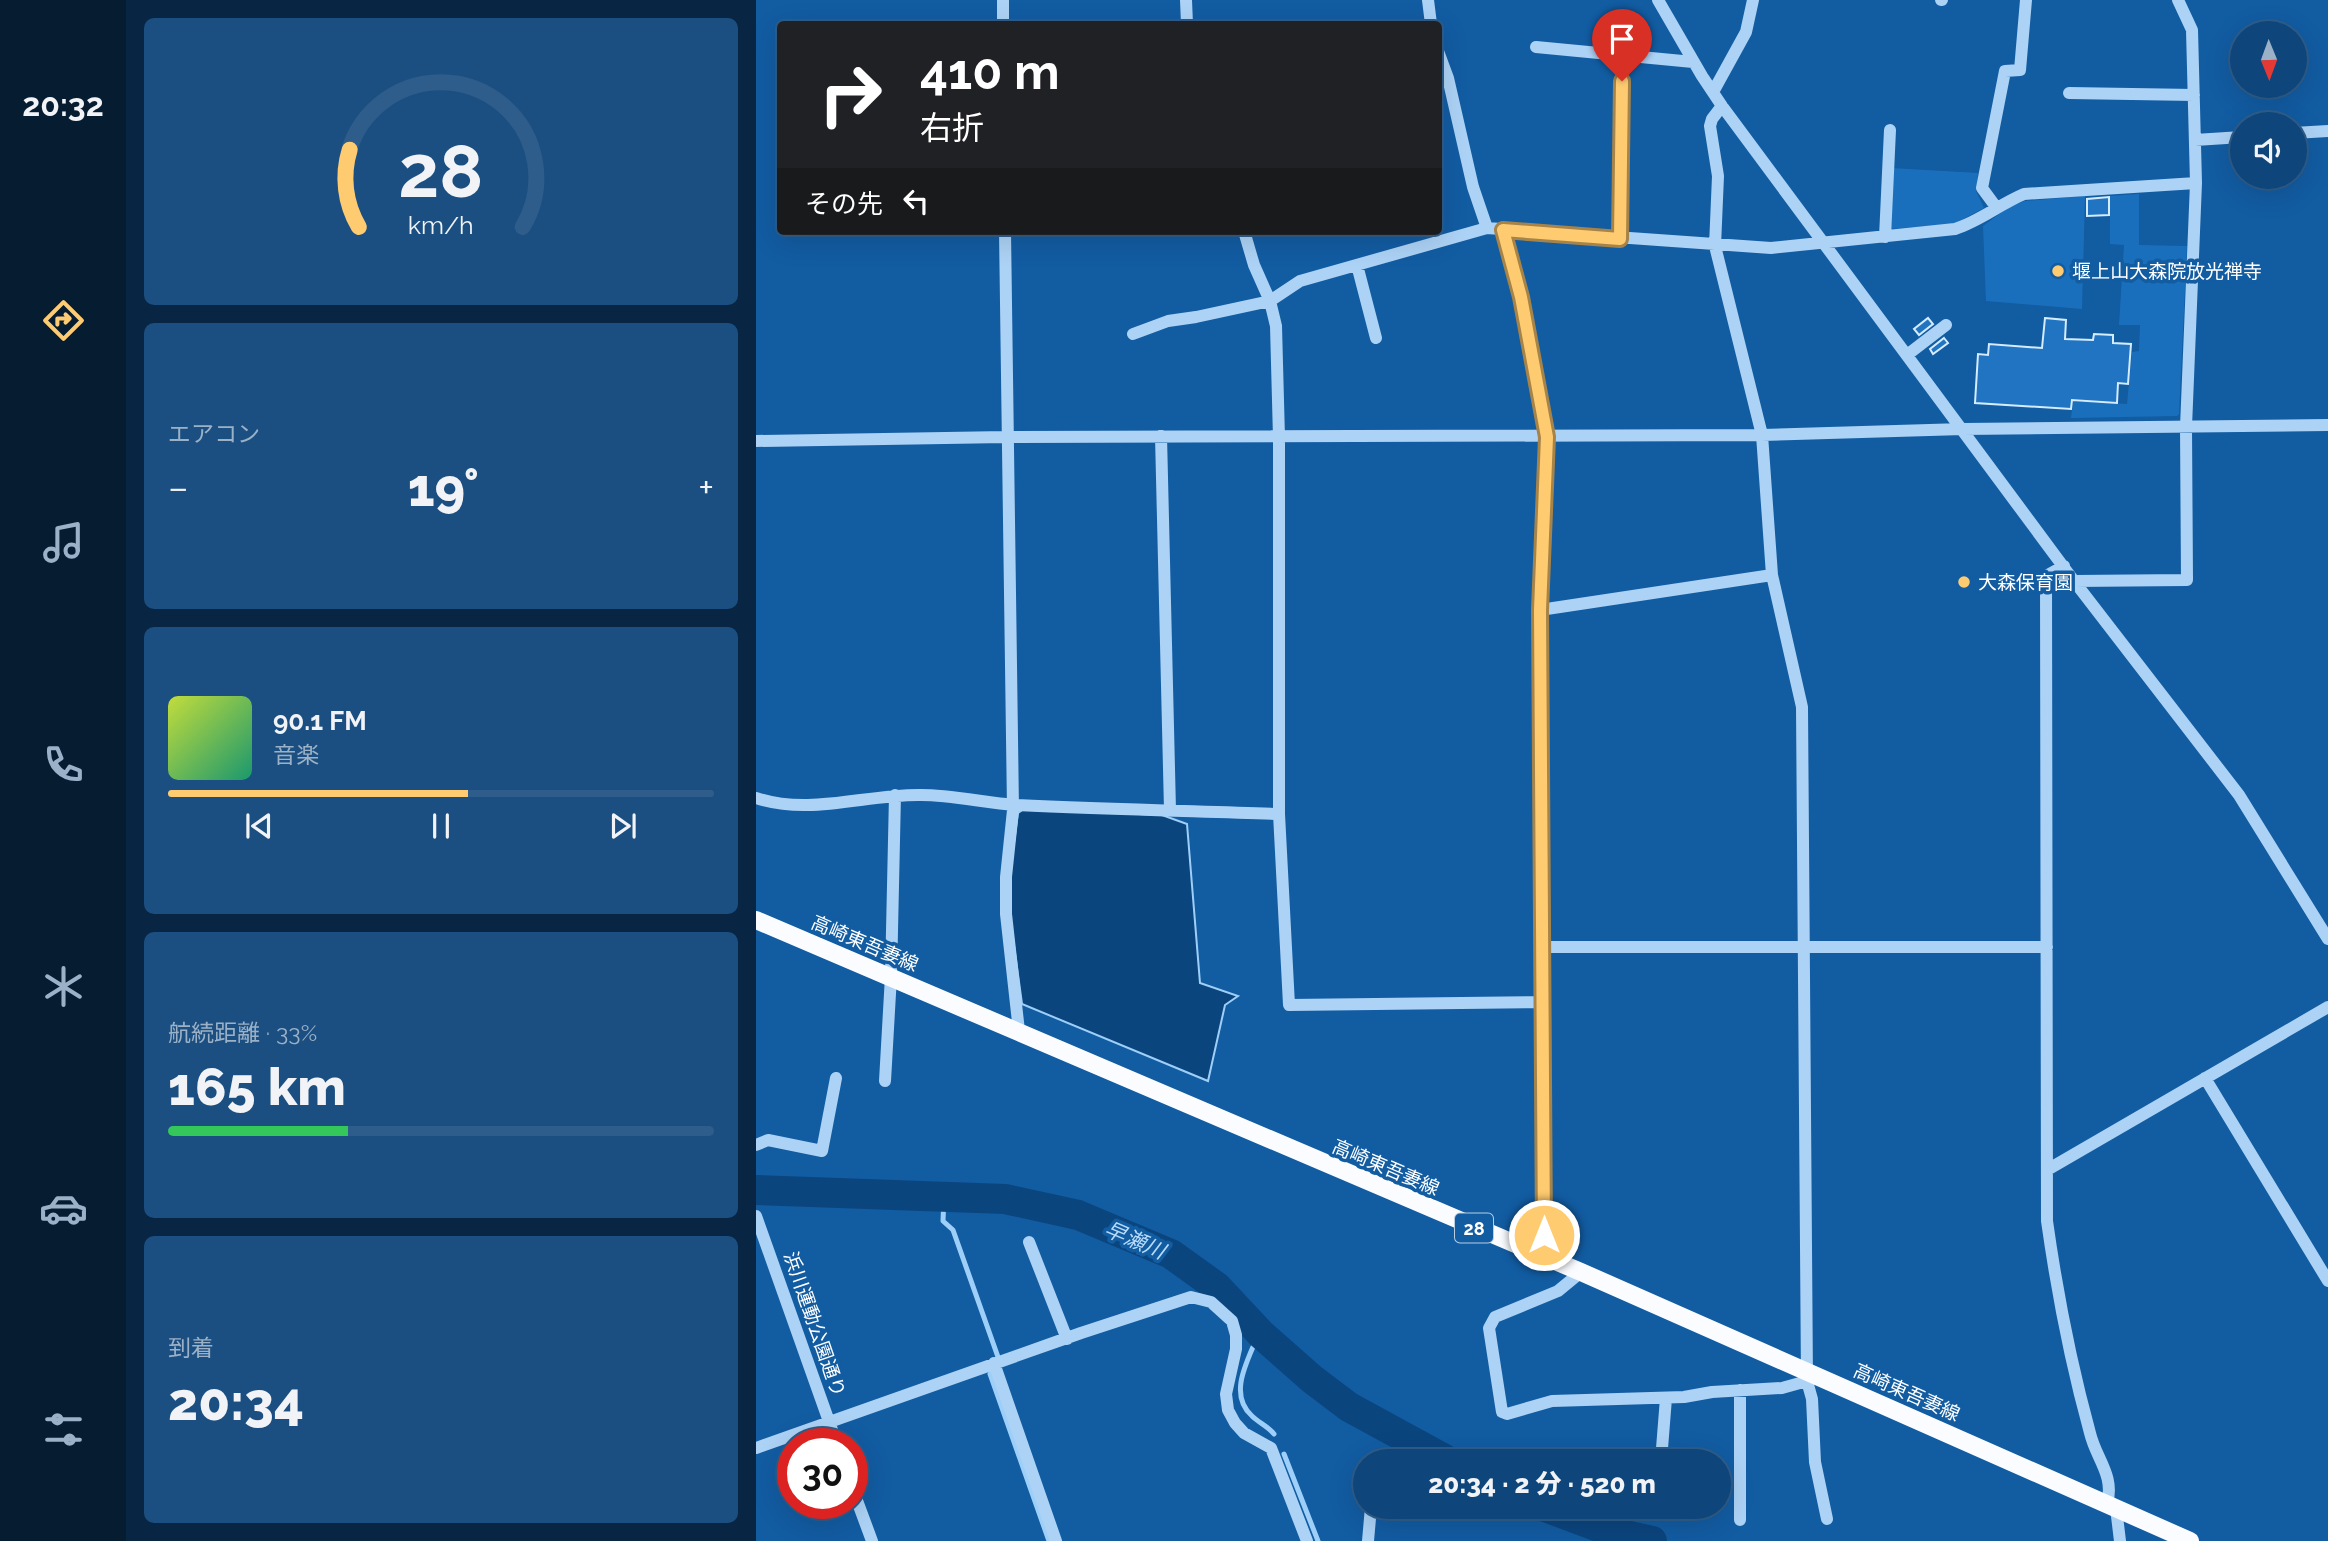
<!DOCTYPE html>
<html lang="ja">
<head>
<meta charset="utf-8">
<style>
  body { margin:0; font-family:Raleway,"Noto Sans JP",sans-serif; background:#1c4f81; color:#f1f3f6; height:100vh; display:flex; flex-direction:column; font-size:26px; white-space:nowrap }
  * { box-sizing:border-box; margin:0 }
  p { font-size:23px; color:#9bb1c7 }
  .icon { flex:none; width:38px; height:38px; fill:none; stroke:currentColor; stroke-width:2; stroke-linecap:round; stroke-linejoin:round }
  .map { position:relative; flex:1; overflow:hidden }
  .side { display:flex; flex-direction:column; gap:18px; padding:18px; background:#082643; width:630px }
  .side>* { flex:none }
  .banner { position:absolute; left:21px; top:21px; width:665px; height:214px; border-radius:7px; box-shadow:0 7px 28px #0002,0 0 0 2px #2e5d8b; background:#202124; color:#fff; overflow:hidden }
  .needle { width:46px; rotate:179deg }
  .buttons { position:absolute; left:1474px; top:21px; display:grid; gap:14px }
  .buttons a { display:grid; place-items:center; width:77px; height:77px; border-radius:50%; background:#0e457a; box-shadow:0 7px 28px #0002,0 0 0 2px #2e5d8b; font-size:35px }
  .speed { position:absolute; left:21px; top:1428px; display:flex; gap:14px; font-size:35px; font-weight:700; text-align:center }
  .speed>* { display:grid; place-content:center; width:91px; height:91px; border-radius:50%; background:#0e457a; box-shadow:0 7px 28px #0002,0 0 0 2px #2e5d8b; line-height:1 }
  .speed .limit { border:10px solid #d22; background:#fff; color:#111 }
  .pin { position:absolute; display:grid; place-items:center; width:60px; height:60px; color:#fff; margin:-72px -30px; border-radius:50% 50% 50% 0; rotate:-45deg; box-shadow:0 0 7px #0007 }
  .pin .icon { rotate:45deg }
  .me { position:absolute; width:77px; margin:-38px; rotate:0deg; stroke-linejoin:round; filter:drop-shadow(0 0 5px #0008) }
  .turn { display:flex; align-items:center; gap:24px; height:147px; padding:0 28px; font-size:32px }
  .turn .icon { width:91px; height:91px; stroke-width:2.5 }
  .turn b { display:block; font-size:49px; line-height:60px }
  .then { display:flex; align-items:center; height:66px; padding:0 28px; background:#0003; gap:14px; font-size:26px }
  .big { font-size:52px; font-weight:800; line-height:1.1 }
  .side .widget { flex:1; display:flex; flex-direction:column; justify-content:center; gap:10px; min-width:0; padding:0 24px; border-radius:10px; background:#1c4f81 }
  .side .dial { align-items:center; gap:0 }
  .dial svg { height:182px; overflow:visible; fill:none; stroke:#2e5d8b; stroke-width:7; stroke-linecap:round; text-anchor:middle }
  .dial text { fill:#f1f3f6; stroke:none }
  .song { display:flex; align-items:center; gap:21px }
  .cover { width:84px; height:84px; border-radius:10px; background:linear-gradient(135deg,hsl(70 70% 55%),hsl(160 70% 35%)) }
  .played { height:7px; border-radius:4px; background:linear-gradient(90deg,#ffcb70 55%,#2e5d8b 55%) }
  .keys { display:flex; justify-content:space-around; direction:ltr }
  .heat { display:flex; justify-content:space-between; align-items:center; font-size:38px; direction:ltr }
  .charge { height:10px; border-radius:5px; background:linear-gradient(90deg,#34c759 33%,#2e5d8b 0) }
  .trip { position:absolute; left:597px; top:1449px; width:378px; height:70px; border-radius:35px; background:#0e457a; box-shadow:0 7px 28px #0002,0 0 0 2px #2e5d8b; font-weight:800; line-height:70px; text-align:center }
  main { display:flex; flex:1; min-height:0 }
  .tab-bar { display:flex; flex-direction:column; width:126px; justify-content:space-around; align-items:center; background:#061c31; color:#9bb1c7 }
  .tab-bar .icon { width:49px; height:49px }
  .tab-bar .current { color:#ffcb70 }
  .tab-bar b { font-size:32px; color:#f1f3f6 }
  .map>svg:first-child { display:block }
</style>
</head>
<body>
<main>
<nav class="tab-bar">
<b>20:32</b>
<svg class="icon current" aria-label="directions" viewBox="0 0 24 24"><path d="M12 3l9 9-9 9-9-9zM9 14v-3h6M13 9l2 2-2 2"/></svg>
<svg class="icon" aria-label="music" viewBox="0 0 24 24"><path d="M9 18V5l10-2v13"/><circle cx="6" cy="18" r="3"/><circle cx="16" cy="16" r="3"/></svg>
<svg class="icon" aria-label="phone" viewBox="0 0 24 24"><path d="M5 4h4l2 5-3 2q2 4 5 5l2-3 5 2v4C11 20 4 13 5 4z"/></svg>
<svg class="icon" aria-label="climate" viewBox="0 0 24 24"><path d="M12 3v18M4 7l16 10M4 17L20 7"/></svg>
<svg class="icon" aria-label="car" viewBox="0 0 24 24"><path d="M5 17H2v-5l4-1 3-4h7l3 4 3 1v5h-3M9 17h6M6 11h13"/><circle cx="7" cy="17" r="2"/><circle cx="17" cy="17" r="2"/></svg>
<svg class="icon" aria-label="filters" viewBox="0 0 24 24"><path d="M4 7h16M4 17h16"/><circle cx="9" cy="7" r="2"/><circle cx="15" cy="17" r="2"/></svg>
</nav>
<section class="side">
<div class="widget dial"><svg viewBox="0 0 100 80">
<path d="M14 69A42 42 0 1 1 86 69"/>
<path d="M14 69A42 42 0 0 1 10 35" stroke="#ffcb70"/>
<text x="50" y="56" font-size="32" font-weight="700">28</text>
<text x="50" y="72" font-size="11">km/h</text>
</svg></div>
<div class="widget"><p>エアコン</p>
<div class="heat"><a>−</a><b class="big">19°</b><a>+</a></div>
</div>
<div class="widget">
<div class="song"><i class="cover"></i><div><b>90.1 FM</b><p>音楽</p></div></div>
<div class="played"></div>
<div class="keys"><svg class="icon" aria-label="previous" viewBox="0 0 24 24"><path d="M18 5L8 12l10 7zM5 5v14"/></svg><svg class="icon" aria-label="pause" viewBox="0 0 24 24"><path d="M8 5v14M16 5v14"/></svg><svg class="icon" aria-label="next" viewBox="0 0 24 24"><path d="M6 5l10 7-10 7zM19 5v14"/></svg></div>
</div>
<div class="widget"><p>航続距離 · 33%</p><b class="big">165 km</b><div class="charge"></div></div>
<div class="widget"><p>到着</p><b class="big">20:34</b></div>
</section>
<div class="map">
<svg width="1572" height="1541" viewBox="0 0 1572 1541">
  <rect width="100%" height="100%" fill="#125ca2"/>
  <path fill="#1a6fbc" d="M1135,168L1222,173L1220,191L1228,208L1198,224L1134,229Z
    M1383,194V245L1431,246L1423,414L1421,416L1315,418L1317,401L1371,404L1376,352L1383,351L1384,325H1363L1368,245L1354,244V196Z
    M1329,196L1326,309L1230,301L1227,226L1253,207L1269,201Z"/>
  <path fill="#0b457e" stroke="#9ecff8" stroke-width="2" d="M268,809L406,815L431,824L444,983L482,996L469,1005L452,1081L266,1004L254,916V873L262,813Z"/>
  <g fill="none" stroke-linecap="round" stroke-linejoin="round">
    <path stroke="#9ecff8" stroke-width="5" d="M188,1196L187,1221L197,1230L242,1357
      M497,1347C487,1370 475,1397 496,1416C503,1423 512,1426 518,1434
      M234,1374L293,1541
      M528,1454L562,1541"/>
    <path stroke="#0b457e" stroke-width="30" d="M0,1190L249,1199L322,1215L415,1254L461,1287L505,1334L556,1379L593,1407L692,1461
      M789,1507L856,1532L896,1541"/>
  </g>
  <path fill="#2074c1" stroke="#d5ebfe" stroke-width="2" d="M1353,197V215L1331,216V199Z
    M1172,318L1177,324L1163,335L1158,329Z
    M1289,318L1310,320L1309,339L1337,340L1338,334L1357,335V343L1375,344L1372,384L1362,383L1361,403L1316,400L1315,409L1219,403L1222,354L1232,355L1233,344L1286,348Z
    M1188,338L1192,343L1177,354L1174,349Z"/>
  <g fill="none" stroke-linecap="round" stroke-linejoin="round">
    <path stroke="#acd2f5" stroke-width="12" d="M247,0V24
      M430,0L431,24
      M672,0L675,24
      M902,0L946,76L966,106L1318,581L1483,795L1572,939
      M1185,0H1186
      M780,47L937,62
      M682,51L692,78L717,187L731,228
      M957,92L990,32L997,0
      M1313,93L1438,95
      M1538,133L1572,131
      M1439,140L1486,137
      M1240,207L1226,188L1249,71L1264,70L1270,0
      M747,230L765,297L791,437L784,610L788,1235L782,1255
      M249,231L257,810L250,877V914L263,1031
      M488,231L498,265L514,301L520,326L523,438V814L533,1005L787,1002
      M1129,237L1134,130
      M864,239L866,55
      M601,265L620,338
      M377,334L412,321L440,317L514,301L544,281L731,228L1015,248L1199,229C1224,221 1244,204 1268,194L1440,183
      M1151,355L1190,325
      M405,436L414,810
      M0,441L250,437L1006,435L1207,429L1572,425
      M1308,566L1290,576L1291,1221C1301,1292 1315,1364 1334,1433C1340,1459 1359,1475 1351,1504
      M1318,581L1431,580L1430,427L1440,183L1436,30L1422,0
      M784,610L1016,575
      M0,798C54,816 110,794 165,795C197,795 229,803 261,805C348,809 435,811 523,814
      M786,947H1291
      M1449,1078L1572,1281
      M129,1081L135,976L139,795
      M0,1145L12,1140L66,1151L80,1078
      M1291,1170L1572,1007
      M0,1216L81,1444
      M273,1242L311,1339
      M825,1272L802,1291L739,1317L733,1328L746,1412L751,1414L796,1401L928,1397L956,1392L1026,1388L1051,1381L1046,707L1016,575L1006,435L959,246L962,176L954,126L956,119L966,106
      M238,1363L300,1541
      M1051,1381L1056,1399L1059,1462L1071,1519
      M984,1390V1520
      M0,1448L325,1333L435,1297L455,1302L476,1321L480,1335V1349L470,1394L472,1410L479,1423L488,1433L515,1448L551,1541
      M905,1461L910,1398
      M96,1487L116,1541
      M1360,1508L1364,1541
      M612,1541L615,1507"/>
    <path stroke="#fafcff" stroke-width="18" d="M0,920L825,1272L1434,1541"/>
  </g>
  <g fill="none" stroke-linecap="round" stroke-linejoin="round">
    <g stroke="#a68449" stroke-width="18">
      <path id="route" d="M788,1235L784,610L791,437L765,297L747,230L864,239L866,81"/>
    </g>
    <use href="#route" stroke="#ffcb70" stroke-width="12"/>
  </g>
  <g fill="#ffcb70" stroke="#125ca2" stroke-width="2.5">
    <circle cx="1302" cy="271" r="7"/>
    <circle cx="1208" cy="582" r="7"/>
  </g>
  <g text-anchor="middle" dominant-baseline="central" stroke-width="7" stroke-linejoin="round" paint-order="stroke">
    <rect fill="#125ca2" stroke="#b8cee3" stroke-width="2" x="699" y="1213.5" width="38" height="29" rx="5"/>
    <g font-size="18" font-weight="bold" fill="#fff">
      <text x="718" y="1228">28</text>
    </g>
    <g font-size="19" fill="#fff" stroke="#125ca2" text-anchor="start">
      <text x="1316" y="271">堰上山大森院放光禅寺</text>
      <text x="1222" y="582">大森保育園</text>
    </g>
    <g font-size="19" fill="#fff" stroke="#125ca2">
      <text transform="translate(109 943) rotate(23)">高崎東吾妻線</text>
      <text transform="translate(630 1167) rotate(23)">高崎東吾妻線</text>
      <text transform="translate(59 1324) rotate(71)">浜川運動公園通り</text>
      <text transform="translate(1151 1392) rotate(24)">高崎東吾妻線</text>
    </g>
    <g font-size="21" font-style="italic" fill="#b9dcfb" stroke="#125ca2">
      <text transform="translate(379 1240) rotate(23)">早瀬川</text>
    </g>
  </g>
</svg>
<div class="buttons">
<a><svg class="needle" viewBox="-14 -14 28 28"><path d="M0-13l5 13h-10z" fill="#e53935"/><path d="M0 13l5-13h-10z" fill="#9bb1c7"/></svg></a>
<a><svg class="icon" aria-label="sound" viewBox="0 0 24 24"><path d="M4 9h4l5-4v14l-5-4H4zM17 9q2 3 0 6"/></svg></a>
</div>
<div class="speed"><div class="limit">30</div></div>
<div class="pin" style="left:866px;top:81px;background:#d93025"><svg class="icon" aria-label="arrive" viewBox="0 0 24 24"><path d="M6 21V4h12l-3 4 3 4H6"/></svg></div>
<svg class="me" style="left:788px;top:1235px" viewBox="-20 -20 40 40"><circle r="17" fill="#ffcb70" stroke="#fff" stroke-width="3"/><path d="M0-11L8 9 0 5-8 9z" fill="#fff"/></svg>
<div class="trip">20:34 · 2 分 · 520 m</div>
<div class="banner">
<div class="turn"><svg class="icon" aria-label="right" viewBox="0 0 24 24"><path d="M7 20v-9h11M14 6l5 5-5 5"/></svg><div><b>410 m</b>右折</div></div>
<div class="then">その先<svg class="icon" aria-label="left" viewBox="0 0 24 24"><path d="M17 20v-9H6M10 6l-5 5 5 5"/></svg></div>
</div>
</div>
</main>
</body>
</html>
